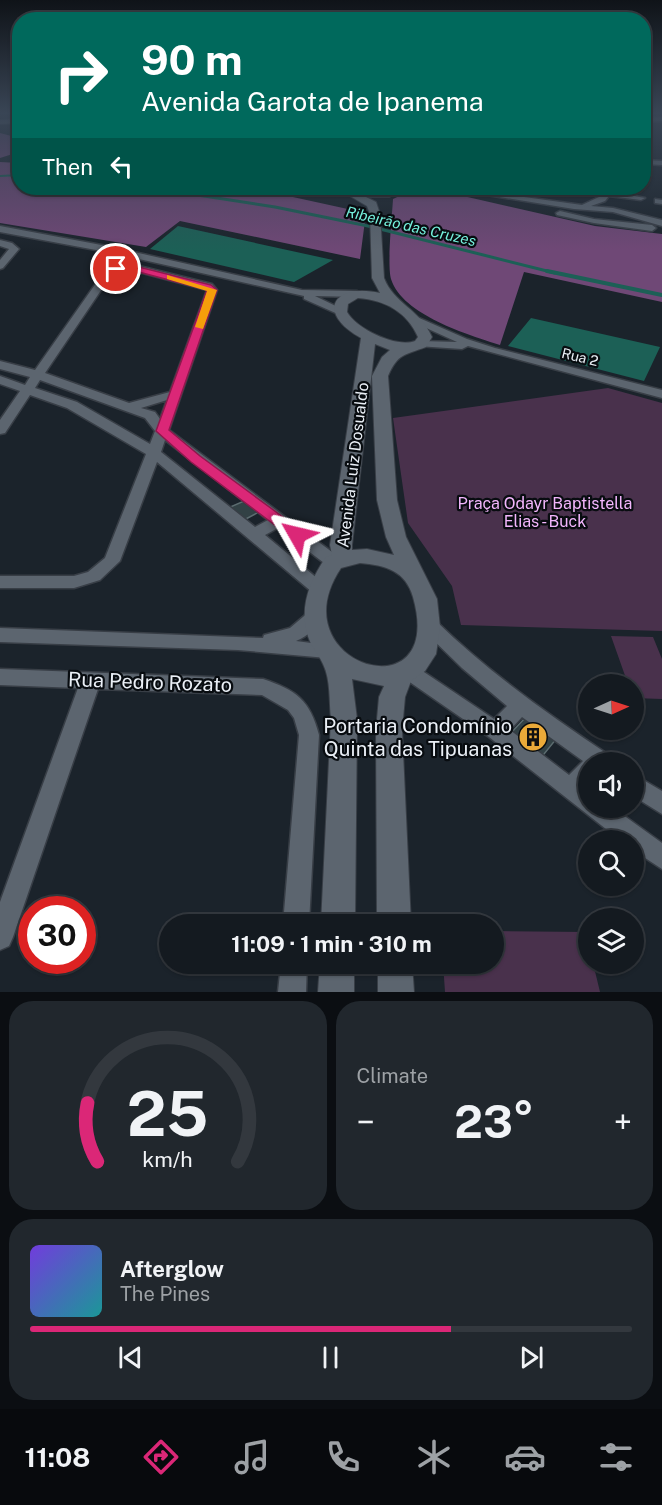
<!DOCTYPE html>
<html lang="en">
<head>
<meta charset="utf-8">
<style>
  body { margin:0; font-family:"Public Sans",sans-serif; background:#21272d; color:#f1f3f6; height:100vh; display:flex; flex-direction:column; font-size:22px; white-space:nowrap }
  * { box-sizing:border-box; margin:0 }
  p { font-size:20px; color:#9da1a5 }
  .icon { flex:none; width:33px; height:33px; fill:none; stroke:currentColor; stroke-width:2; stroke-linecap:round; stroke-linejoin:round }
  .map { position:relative; height:992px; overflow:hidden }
  .panel { display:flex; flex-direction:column; gap:9px; padding:9px; background:#0b0e12; flex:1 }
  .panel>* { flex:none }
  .guide { position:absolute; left:12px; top:12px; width:639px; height:183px; border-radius:24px; box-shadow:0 2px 4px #0004,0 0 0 2px #33383e; background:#00695c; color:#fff; overflow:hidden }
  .needle { width:39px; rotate:87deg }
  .fabs { position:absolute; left:578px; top:674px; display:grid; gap:12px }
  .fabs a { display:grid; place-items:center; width:66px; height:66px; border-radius:50%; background:#141a20; box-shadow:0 2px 4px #0004,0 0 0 2px #33383e; font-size:30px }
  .speed { position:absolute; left:18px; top:896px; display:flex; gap:12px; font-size:30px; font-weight:700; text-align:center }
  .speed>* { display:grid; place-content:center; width:78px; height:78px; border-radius:50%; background:#141a20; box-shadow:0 2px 4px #0004,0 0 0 2px #33383e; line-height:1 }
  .speed .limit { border:9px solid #d22; background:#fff; color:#111 }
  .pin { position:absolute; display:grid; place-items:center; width:51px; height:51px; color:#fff; margin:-26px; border:3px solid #fff; border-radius:50%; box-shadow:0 2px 6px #0007 }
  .me { position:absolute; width:66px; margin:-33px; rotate:307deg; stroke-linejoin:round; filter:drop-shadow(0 0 4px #0008) }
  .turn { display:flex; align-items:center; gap:21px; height:126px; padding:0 30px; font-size:27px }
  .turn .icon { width:78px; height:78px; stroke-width:2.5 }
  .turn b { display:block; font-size:42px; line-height:51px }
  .then { display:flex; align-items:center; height:57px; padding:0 30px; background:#0003; gap:12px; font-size:22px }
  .big { font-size:45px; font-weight:700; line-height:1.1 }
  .panel .widget { flex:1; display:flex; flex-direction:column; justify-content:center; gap:9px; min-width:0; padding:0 21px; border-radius:24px; background:#21272d }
  .panel .dial { align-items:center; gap:0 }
  .dial svg { height:156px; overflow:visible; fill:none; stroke:#33383e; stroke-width:7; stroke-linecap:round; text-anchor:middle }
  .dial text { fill:#f1f3f6; stroke:none }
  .song { display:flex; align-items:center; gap:18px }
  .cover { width:72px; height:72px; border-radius:9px; background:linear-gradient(135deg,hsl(260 70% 55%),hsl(180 70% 35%)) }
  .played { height:6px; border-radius:3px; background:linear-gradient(90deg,#db2777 70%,#33383e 70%) }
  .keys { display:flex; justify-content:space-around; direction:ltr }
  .heat { display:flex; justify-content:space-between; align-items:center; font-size:33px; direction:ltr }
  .panel .tiles { flex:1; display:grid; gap:9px; grid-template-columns:1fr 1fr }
  .widget:last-child { grid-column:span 2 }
  .trip { position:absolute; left:159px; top:914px; width:345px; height:60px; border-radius:30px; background:#141a20; box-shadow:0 2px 4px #0004,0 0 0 2px #33383e; font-weight:700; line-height:60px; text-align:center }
  .tab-bar { display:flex; height:96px; justify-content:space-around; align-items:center; background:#080a0d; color:#9da1a5 }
  .tab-bar .icon { width:42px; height:42px }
  .tab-bar .active { color:#db2777 }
  .tab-bar b { font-size:27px; color:#f1f3f6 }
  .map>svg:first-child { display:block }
</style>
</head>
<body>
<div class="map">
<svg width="662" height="992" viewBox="0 0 662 992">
  <rect width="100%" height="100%" fill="#1b232b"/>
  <path fill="#49314c" d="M608,388L662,403V631L461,625L452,586L408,523L393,418Z
    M611,636L653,637L662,659V699L633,698V684H628Z
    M494,931L586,932L588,963H593L600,992H445L443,963H494Z"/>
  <path fill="#6f4876" d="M0,133L19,138V152L0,158Z
    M0,162L19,163L20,188H252L366,213L360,259L180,221L146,247L0,223Z
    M437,190L595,226L662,234V302L524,272L500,345C469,335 402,315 391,279C387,265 392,217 393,199L410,191Z"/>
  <path fill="#1c6056" d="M178,226L333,260L294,282L150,249Z
    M531,318L660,347L644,381L508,346Z"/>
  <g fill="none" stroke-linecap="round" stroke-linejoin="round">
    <path stroke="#1c6056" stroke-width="2" d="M0,176L20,175"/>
    <path stroke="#1c6056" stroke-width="3" d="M152,188L275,207L368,226L555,273"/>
    <path stroke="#1c6056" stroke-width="4" d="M547,271L662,295"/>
  </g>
  <path fill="#324145" stroke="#5c6c70" stroke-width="1.5" d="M244,501L259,512L242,521L228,508Z
    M526,717L557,738L540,759L508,736Z"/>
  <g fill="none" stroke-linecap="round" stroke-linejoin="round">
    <g stroke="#383e46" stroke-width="3">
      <path id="minor" d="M662,117V121L644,122V118Z
        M644,160L662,161V165L644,164Z
        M444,188H460L582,205L599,197L608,188H615L613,192L645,198L641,200L609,196L605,201L591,206L613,208L662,220V226L613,212L574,209Z
        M655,199L662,200V204L655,203Z
        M560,211L594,219L652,225L656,228L652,231L594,223L557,215L556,213Z
        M0,226L112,247L302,290L357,291L362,294L357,297L315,296L344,310V314L340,315L304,299V296L112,253L0,232Z
        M0,240L12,243L19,249L3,268L0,269V260L9,249L0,246Z
        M135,265L212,284L217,290L169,430L340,558L342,562L340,566H328L278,528L265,535L324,584L327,588L324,592H312L157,462L120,561L100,580L74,588H0V576H74L88,572L105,558L146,454L67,408L30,395L5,433L0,434V420L20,391L0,384V376L25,385L30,377L0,369V361L35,370L106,269ZM135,271L207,290L170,392L129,403L45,373L112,274ZM40,380L145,418L155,431L150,444L77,402L35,388ZM167,400L160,419L155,412L141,408ZM165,440L268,520L255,527L161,452Z
        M417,317L467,339L495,348L662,390V398L468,346L462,349L417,346L415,344L421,341L457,342L413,322V318Z
        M316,609L322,611L325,616C318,627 308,636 296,641L334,646L336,651L334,656L327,658L238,650L0,642V628L263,638L264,635L290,628L310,611Z
        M429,618L435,620C488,672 548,714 609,755L612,762H588V785L586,788L588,790V807H612L662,843V869L633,850V840H620L489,737L401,676L398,671L401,666L408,663L415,666L494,719L507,706L462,668L423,630L420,625L423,620ZM522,717L583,761L569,775L510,730Z
        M0,669L263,679C296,690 310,700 319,735L309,924H283L299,735L294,718L288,710L262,695L98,689L13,937L9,946L0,950V902L78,688L0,685Z
        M633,774L662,791V814L633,796Z
        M281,963H307L306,992H278Z"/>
    </g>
    <g stroke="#383e46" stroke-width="2">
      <path id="tertiary" d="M20,119V123L0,124V120Z
        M395,188H407L389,197H366L376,202L380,214L384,278C394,304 419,308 432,337L426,347C405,355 398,353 388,376L397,500L406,537L437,599L440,627L436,654L425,671L411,681L405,697L402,730L411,924H377L376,730L379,697L384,686L352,679L357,719L355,924H321L331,719C329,702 331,680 323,664C320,657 315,651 311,644C297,613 308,583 326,557L332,555L330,545L361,338C316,313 332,283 380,293L372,278L370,214L367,206L345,193L350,190L387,191ZM358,298C385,300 407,312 418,337L415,341C396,348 357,329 347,312L348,304ZM375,344L390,350L382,357L372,376L377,500L386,537L394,555L367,549L352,550V545ZM360,563C385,565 406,571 413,597C447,716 276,665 341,568Z
        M320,963H354V992H318Z
        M378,963H412L414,992H378Z"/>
    </g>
    <use href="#minor" fill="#5c656f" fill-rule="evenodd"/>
    <use href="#tertiary" fill="#5c656f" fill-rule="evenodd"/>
  </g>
  <linearGradient id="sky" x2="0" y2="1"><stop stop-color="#0f1318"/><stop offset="0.45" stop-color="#394555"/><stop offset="1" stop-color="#394555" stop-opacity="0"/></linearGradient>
  <rect width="662" height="251" fill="url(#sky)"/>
  <path fill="#db2777" stroke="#8e194d" stroke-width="1.5" d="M135,266L211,285L217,290L169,430L200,456L302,531L305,535L302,538H292L191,462L156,431L207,290L135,271L116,272L111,269L116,267Z"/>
  <path fill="#f59e0b" d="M167,275L217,290L203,329L195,327L207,291L167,279Z"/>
  <defs>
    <g id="building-disc" transform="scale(1.5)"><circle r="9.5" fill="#ebaa39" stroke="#080c10"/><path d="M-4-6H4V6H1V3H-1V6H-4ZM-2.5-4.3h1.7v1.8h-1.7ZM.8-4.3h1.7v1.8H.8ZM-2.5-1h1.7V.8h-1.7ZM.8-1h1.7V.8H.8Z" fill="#111"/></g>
  </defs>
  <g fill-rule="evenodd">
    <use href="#building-disc" x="533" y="737"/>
  </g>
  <g text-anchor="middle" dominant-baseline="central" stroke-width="4.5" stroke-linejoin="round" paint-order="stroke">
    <g font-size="14" fill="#eaeff6" stroke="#080c10">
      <text transform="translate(580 357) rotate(14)">Rua 2</text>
    </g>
    <g font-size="15" font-style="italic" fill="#75f1dd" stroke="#080c10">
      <text transform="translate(411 226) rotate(13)">Ribeirão das Cruzes</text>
    </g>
    <g font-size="16" fill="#eaeff6" stroke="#080c10">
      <text transform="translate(353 465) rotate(-83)">Avenida Luiz Dosualdo</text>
    </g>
    <g font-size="16" fill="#f3b6fd" stroke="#080c10">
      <text x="545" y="503">Praça Odayr Baptistella<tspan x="545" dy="18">Elias - Buck</tspan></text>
    </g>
    <g font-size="20" fill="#eaeff6" stroke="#080c10">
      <text transform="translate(150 682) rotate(2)">Rua Pedro Rozato</text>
    </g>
    <g font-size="20" fill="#eaeff6" stroke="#080c10" text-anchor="end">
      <text x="512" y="726">Portaria Condomínio<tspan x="512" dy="23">Quinta das Tipuanas</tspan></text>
    </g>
  </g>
</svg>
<div class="fabs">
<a><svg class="needle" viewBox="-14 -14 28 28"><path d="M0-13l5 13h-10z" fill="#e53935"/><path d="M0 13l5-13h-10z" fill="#9da1a5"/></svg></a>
<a><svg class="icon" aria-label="sound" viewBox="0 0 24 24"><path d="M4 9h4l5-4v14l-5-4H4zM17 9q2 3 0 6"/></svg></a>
<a><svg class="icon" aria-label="search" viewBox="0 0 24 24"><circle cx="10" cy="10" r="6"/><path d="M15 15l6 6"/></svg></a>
<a><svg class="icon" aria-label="layers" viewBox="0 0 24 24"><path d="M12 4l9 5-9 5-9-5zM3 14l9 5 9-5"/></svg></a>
</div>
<div class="speed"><div class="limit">30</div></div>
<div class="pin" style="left:116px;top:269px;background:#d93025"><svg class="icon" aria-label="arrive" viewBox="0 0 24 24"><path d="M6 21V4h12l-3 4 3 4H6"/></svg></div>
<svg class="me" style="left:297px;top:535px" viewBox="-20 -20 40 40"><path d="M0-17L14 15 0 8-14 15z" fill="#db2777" stroke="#fff" stroke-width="4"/></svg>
<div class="trip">11:09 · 1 min · 310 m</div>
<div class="guide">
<div class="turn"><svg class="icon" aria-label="right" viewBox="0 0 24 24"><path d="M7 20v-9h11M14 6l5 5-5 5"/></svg><div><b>90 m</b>Avenida Garota de Ipanema</div></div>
<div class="then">Then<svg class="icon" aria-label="left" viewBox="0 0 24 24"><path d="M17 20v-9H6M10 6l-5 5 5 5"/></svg></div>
</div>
</div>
<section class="panel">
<div class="tiles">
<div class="widget dial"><svg viewBox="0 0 100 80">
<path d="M14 69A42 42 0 1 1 86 69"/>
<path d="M14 69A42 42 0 0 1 9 39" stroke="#db2777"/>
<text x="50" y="56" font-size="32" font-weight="700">25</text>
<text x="50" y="72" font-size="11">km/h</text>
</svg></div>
<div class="widget"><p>Climate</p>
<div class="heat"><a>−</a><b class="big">23°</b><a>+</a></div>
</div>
<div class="widget">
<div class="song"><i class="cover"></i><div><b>Afterglow</b><p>The Pines</p></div></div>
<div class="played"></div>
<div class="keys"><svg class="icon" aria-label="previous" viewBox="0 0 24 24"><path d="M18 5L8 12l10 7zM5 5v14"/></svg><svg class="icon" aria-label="pause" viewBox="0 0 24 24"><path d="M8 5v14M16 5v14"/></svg><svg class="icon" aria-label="next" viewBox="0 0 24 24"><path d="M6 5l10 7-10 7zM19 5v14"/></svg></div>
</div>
</div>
</section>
<nav class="tab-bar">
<b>11:08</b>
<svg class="icon active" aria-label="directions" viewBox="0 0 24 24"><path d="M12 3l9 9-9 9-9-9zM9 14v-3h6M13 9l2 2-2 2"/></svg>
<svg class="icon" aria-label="music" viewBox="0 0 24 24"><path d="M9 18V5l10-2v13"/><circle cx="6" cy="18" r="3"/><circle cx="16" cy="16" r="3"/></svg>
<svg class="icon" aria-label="phone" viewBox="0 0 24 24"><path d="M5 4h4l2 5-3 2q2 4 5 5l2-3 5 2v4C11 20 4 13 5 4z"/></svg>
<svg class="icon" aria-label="climate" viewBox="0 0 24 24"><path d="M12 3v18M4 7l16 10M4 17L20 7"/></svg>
<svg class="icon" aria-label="car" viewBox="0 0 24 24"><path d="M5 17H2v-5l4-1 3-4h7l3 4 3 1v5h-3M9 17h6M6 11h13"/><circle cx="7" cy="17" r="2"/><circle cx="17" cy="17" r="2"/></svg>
<svg class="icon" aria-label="filters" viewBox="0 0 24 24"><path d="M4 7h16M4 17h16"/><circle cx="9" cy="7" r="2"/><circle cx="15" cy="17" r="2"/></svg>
</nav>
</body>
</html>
